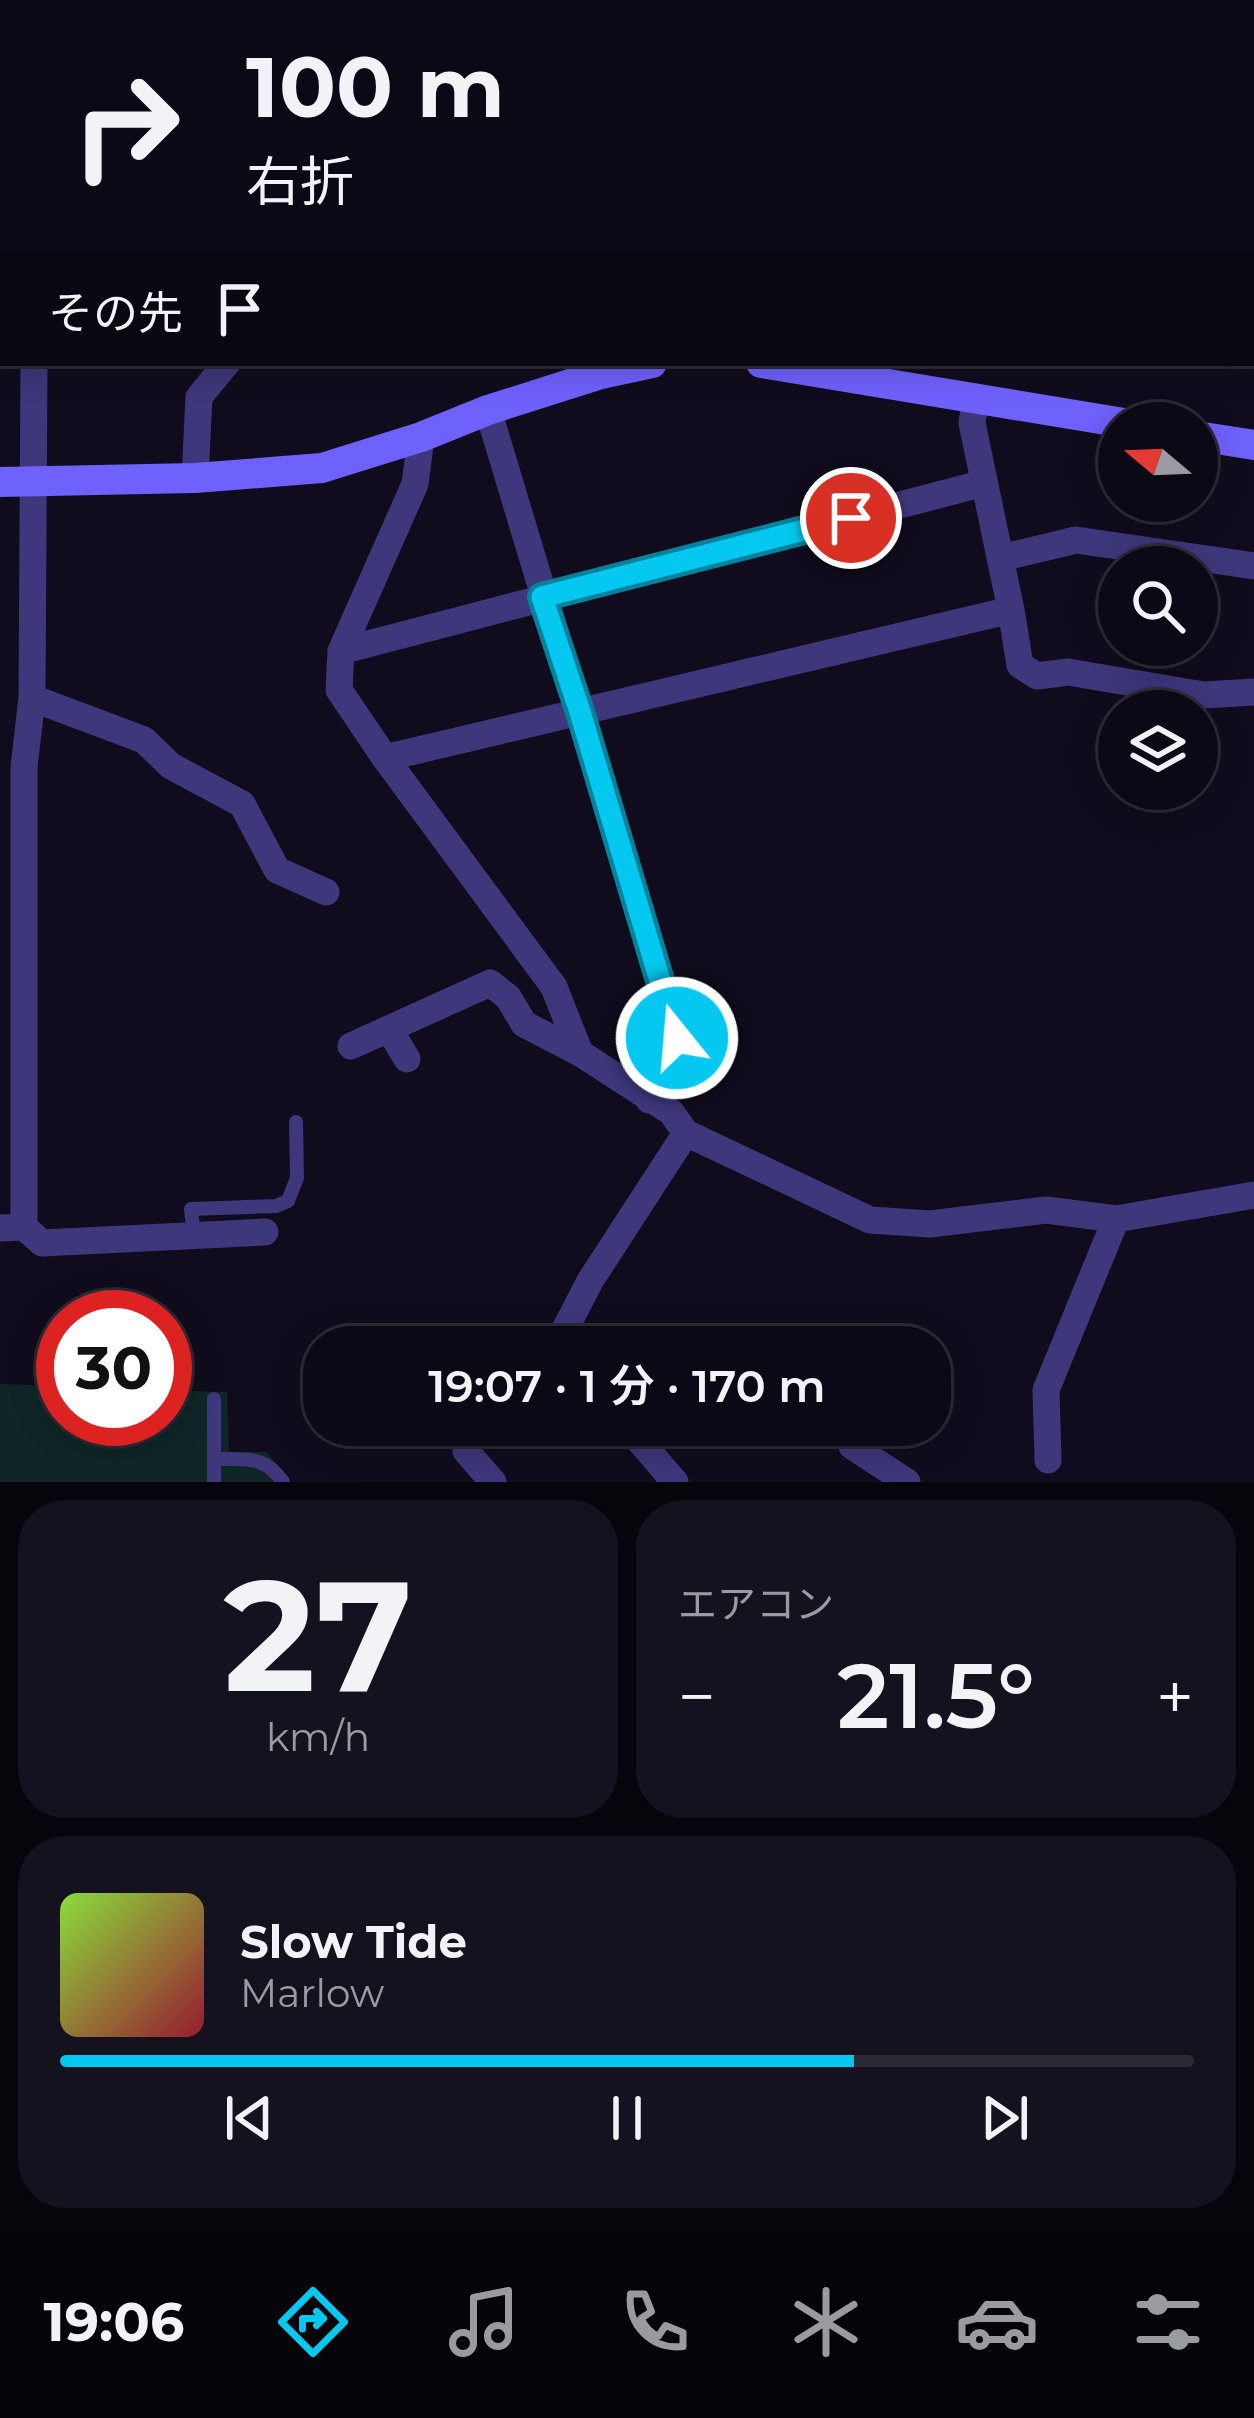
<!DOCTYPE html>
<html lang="ja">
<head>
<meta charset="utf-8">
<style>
  body { margin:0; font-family:Montserrat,"Noto Sans JP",sans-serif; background:#15121f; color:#f1f3f6; height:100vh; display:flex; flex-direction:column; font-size:45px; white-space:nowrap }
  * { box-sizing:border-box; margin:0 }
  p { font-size:39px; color:#9a9aa1 }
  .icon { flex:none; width:66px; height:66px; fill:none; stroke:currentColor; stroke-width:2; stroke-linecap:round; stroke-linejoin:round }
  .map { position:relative; height:1482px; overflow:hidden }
  .sheet { display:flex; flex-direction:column; gap:18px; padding:18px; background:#07050c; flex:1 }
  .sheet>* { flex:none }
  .top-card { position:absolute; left:0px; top:0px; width:1254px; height:366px; box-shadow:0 6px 30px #0003,0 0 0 3px #2c2a35; background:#0c0916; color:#f1f3f6; overflow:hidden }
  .needle { width:78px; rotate:289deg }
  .controls { position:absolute; left:1098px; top:402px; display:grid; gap:24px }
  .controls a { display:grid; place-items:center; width:120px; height:120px; border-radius:50%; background:#0c0916; box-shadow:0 6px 30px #0003,0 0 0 3px #2c2a35; font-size:60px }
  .speed { position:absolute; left:36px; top:1290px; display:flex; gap:24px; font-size:60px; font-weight:700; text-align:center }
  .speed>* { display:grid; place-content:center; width:156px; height:156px; border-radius:50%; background:#0c0916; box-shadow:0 6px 30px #0003,0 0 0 3px #2c2a35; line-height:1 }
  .speed .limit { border:18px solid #d22; background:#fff; color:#111 }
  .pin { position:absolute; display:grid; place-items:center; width:102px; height:102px; color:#fff; margin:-51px; border:6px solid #fff; border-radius:50%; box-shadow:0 3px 12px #0007 }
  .me { position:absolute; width:132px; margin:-66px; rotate:343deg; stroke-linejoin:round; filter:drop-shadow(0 0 9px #0008) }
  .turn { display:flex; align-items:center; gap:42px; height:252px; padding:0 48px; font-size:54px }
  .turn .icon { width:156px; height:156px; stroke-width:2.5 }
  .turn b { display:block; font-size:84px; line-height:102px }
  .then { display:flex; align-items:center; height:114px; padding:0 48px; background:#0003; gap:24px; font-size:45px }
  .big { font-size:90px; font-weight:600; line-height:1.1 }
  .sheet .card { flex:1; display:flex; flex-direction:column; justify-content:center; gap:18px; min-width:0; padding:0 42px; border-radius:48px; background:#15121f }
  .sheet .dial { align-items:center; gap:0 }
  .dial b { font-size:156px; line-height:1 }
  .song { display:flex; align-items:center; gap:36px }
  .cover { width:144px; height:144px; border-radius:18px; background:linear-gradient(135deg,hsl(90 70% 55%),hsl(350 70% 35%)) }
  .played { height:12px; border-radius:6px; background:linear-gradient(90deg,#04c8ef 70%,#2c2a35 70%) }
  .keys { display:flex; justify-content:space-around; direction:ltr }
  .heat { display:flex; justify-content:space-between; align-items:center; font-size:66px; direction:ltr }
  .sheet .tiles { flex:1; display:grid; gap:18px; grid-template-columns:1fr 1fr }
  .card:last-child { grid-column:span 2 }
  .trip { position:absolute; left:303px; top:1326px; width:648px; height:120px; border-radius:48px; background:#0c0916; box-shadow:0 6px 30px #0003,0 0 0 3px #2c2a35; font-weight:600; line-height:120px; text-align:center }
  .tabs { display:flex; height:192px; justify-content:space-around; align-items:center; background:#050409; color:#9a9aa1 }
  .tabs .icon { width:84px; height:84px }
  .tabs .selected { color:#04c8ef }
  .tabs b { font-size:54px; color:#f1f3f6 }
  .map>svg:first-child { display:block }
</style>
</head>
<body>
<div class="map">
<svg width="1254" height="1482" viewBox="0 0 1254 1482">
  <rect width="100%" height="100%" fill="#100c1d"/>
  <path fill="#0f2627" d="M0,1384L63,1386V1419H165V1390L227,1392L229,1452H267L290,1482H0Z"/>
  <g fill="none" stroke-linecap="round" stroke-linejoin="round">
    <path stroke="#3e377b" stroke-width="14" d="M194,1235L191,1209L276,1206L288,1201L297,1178L296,1122
      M214,1459C245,1460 264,1454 283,1482
      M214,1482V1399"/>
    <path stroke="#3e377b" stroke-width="27" d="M349,0L350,3
      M111,3L113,0
      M316,3L319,0
      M516,3L517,0
      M0,139L3,135
      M976,397L972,423L1011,610L1020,665L1037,676L1068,672L1204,695L1254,692
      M488,410L677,1038L649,1100
      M421,437L415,484L341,651L339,690L385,758L554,987L580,1053L671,1112L686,1133L870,1220L930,1224L1046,1210L1116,1219L1254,1195
      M195,478L199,397L227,363
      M1001,558L1076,540L1254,566
      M341,651L984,483
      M32,698L144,740L171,766L242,804L277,870L326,892
      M385,758L1011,610
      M389,1029L407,1059
      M351,1046L490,983L508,997L524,1024L580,1053
      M24,1227V767L32,698L34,363
      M0,1228L24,1227L42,1243L265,1232
      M559,1347L557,1345L590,1281L686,1133
      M472,1425L466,1451L493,1482
      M626,1425L675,1482
      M852,1446L907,1482
      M1048,1460L1046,1390L1116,1219"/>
    <path stroke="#6f61fc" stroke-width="30" d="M761,363L1124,423
      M1197,436L1254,445
      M0,482L195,478L322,468L421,437L488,410L601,374L652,363"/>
  </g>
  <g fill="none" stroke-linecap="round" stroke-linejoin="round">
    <g stroke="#03829b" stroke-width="30">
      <path id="route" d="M677,1038L580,712L542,597L851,518"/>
    </g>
    <use href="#route" stroke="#04c8ef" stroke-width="21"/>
  </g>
</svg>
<div class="controls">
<a><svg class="needle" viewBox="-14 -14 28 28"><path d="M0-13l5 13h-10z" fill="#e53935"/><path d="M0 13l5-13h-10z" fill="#9a9aa1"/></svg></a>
<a><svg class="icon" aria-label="search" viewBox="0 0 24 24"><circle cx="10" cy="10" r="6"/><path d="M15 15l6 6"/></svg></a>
<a><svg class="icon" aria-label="layers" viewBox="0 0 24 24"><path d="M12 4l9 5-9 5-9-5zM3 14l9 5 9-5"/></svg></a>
</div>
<div class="speed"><div class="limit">30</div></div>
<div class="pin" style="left:851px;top:518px;background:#d93025"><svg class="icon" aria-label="arrive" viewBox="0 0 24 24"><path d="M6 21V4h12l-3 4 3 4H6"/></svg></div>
<svg class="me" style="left:677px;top:1038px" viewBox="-20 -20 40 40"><circle r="17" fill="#04c8ef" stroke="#fff" stroke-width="3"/><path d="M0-11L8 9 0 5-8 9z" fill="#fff"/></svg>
<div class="trip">19:07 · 1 分 · 170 m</div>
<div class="top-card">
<div class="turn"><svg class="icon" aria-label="right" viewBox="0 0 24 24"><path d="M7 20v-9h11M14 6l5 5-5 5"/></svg><div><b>100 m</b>右折</div></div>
<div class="then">その先<svg class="icon" aria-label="arrive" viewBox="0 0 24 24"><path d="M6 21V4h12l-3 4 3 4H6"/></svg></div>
</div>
</div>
<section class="sheet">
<div class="tiles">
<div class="card dial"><b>27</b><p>km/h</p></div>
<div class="card"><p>エアコン</p>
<div class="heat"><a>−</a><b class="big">21.5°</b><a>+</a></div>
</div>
<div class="card">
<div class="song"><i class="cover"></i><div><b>Slow Tide</b><p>Marlow</p></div></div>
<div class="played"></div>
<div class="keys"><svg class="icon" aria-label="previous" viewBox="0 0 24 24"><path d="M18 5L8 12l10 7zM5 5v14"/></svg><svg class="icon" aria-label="pause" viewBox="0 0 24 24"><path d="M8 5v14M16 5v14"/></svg><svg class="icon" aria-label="next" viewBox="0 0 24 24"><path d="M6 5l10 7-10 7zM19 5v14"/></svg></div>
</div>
</div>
</section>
<nav class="tabs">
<b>19:06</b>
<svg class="icon selected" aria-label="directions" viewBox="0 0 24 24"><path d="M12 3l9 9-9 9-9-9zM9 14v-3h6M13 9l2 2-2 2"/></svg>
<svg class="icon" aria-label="music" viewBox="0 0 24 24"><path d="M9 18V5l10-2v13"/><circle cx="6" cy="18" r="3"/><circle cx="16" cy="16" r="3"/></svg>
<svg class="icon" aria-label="phone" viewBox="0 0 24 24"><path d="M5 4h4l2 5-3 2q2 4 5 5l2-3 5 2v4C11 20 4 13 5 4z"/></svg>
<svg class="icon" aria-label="climate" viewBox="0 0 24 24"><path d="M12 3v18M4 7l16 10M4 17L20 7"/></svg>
<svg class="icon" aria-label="car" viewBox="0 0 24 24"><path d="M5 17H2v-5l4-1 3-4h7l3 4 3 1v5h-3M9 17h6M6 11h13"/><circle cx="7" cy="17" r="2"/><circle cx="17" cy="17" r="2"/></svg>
<svg class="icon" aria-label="filters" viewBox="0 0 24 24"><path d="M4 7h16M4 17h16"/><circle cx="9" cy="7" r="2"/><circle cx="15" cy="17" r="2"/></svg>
</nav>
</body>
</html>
